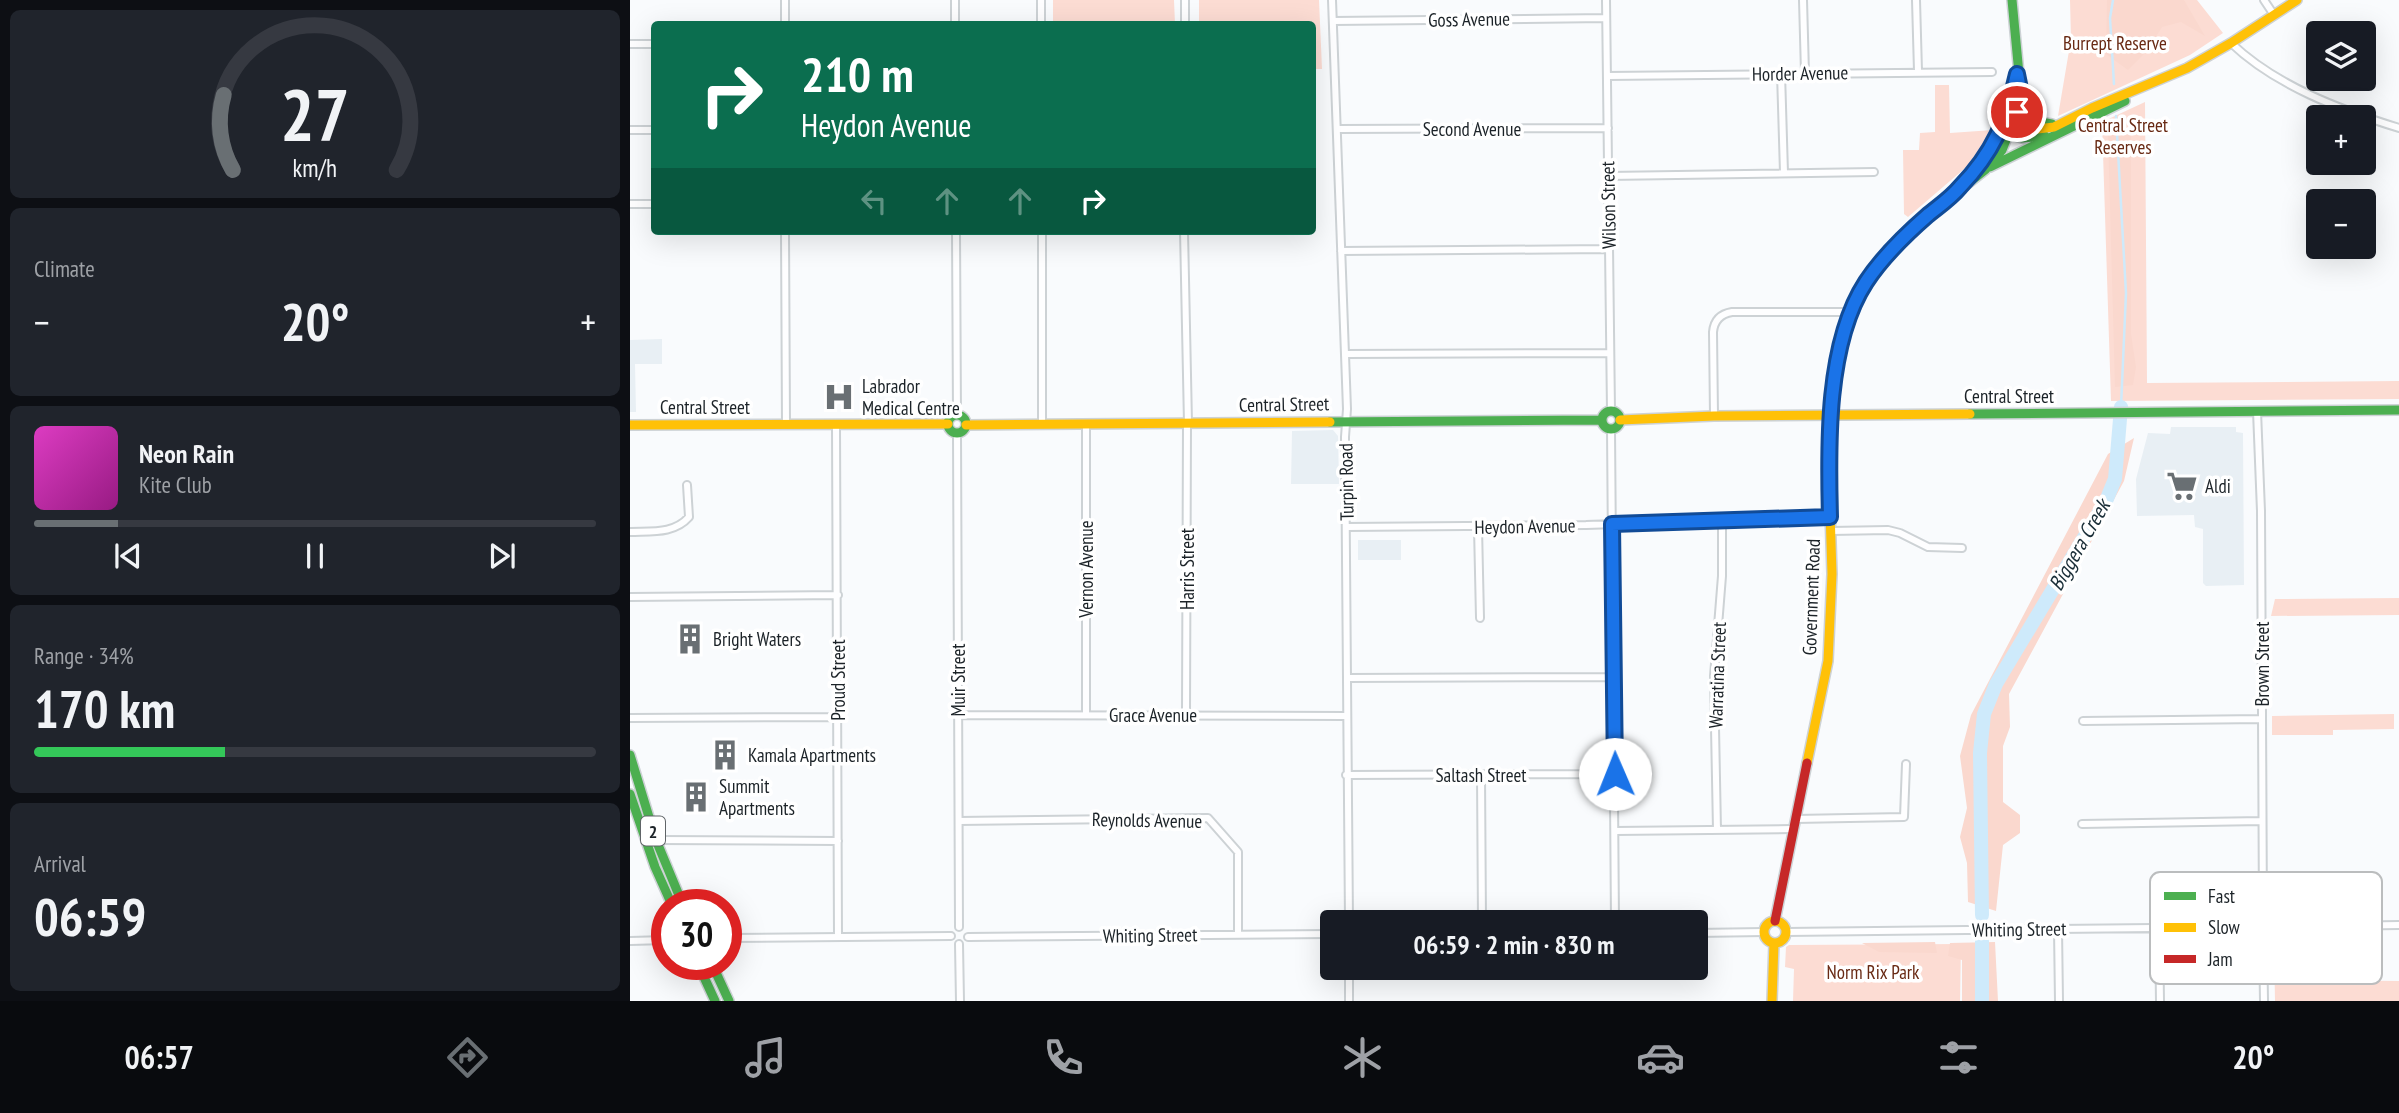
<!DOCTYPE html>
<html lang="en">
<head>
<meta charset="utf-8">
<style>
  body { margin:0; font-family:"PT Sans Narrow",sans-serif; background:#20242c; color:#f1f3f6; height:100vh; display:flex; flex-direction:column; font-size:26px; white-space:nowrap }
  * { box-sizing:border-box; margin:0 }
  p { font-size:23px; color:#9ea1a6 }
  .icon { flex:none; width:38px; height:38px; fill:none; stroke:currentColor; stroke-width:2; stroke-linecap:round; stroke-linejoin:round }
  .map { position:relative; flex:1; overflow:hidden }
  .panel { display:flex; flex-direction:column; gap:10px; padding:10px; background:#0d0f14; width:630px }
  .panel>* { flex:none }
  .guide { position:absolute; left:21px; top:21px; width:665px; height:214px; border-radius:7px; box-shadow:0 7px 28px #0002; background:#0b6e4f; color:#fff; overflow:hidden }
  .fabs { position:absolute; left:1676px; top:21px; display:grid; gap:14px }
  .fabs a { display:grid; place-items:center; width:70px; height:70px; border-radius:7px; background:#171b24; box-shadow:0 7px 28px #0002; font-size:35px }
  .speed { position:absolute; left:21px; top:889px; display:flex; gap:14px; font-size:35px; font-weight:700; text-align:center }
  .speed>* { display:grid; place-content:center; width:91px; height:91px; border-radius:50%; background:#171b24; box-shadow:0 7px 28px #0002; line-height:1 }
  .speed .limit { border:10px solid #d22; background:#fff; color:#111 }
  .pin { position:absolute; display:grid; place-items:center; width:60px; height:60px; color:#fff; margin:-30px; border:4px solid #fff; border-radius:50%; box-shadow:0 2px 7px #0007 }
  .me { position:absolute; width:77px; margin:-38px; rotate:359deg; stroke-linejoin:round; filter:drop-shadow(0 0 5px #0008) }
  .turn { display:flex; align-items:center; gap:24px; height:147px; padding:0 35px; font-size:32px }
  .turn .icon { width:91px; height:91px; stroke-width:2.5 }
  .turn b { display:block; font-size:49px; line-height:60px }
  .lanes { display:flex; align-items:center; height:66px; padding:0 35px; background:#0003; justify-content:center; gap:35px; direction:ltr }
  .lanes .off { opacity:.35 }
  .big { font-size:52px; font-weight:600; line-height:1.1 }
  .panel .widget { flex:1; display:flex; flex-direction:column; justify-content:center; gap:10px; min-width:0; padding:0 24px; border-radius:10px; background:#20242c }
  .panel .dial { align-items:center; gap:0 }
  .dial svg { height:182px; overflow:visible; fill:none; stroke:#363941; stroke-width:7; stroke-linecap:round; text-anchor:middle }
  .dial text { fill:#f1f3f6; stroke:none }
  .song { display:flex; align-items:center; gap:21px }
  .cover { width:84px; height:84px; border-radius:10px; background:linear-gradient(135deg,hsl(310 70% 55%),hsl(310 70% 35%)) }
  .played { height:7px; border-radius:4px; background:linear-gradient(90deg,#696f73 15%,#363941 15%) }
  .keys { display:flex; justify-content:space-around; direction:ltr }
  .heat { display:flex; justify-content:space-between; align-items:center; font-size:38px; direction:ltr }
  .charge { height:10px; border-radius:5px; background:linear-gradient(90deg,#34c759 34%,#363941 0) }
  .trip { position:absolute; left:690px; top:910px; width:388px; height:70px; border-radius:7px; background:#171b24; box-shadow:0 7px 28px #0002; font-weight:600; line-height:70px; text-align:center }
  .tab-bar { display:flex; height:112px; justify-content:space-around; align-items:center; background:#090b0e; color:#9ea1a6 }
  .tab-bar .icon { width:49px; height:49px }
  .tab-bar .on { color:#696f73 }
  .tab-bar b { font-size:32px; color:#f1f3f6 }
  main { display:flex; flex:1; min-height:0 }
  .map>svg:first-child { display:block }
</style>
</head>
<body>
<main>
<section class="panel">
<div class="widget dial"><svg viewBox="0 0 100 80">
<path d="M14 69A42 42 0 1 1 86 69"/>
<path d="M14 69A42 42 0 0 1 10 36" stroke="#696f73"/>
<text x="50" y="56" font-size="32" font-weight="700">27</text>
<text x="50" y="72" font-size="11">km/h</text>
</svg></div>
<div class="widget"><p>Climate</p>
<div class="heat"><a>−</a><b class="big">20°</b><a>+</a></div>
</div>
<div class="widget">
<div class="song"><i class="cover"></i><div><b>Neon Rain</b><p>Kite Club</p></div></div>
<div class="played"></div>
<div class="keys"><svg class="icon" aria-label="previous" viewBox="0 0 24 24"><path d="M18 5L8 12l10 7zM5 5v14"/></svg><svg class="icon" aria-label="pause" viewBox="0 0 24 24"><path d="M8 5v14M16 5v14"/></svg><svg class="icon" aria-label="next" viewBox="0 0 24 24"><path d="M6 5l10 7-10 7zM19 5v14"/></svg></div>
</div>
<div class="widget"><p>Range · 34%</p><b class="big">170 km</b><div class="charge"></div></div>
<div class="widget"><p>Arrival</p><b class="big">06:59</b></div>
</section>
<div class="map">
<svg width="1769" height="1001" viewBox="0 0 1769 1001">
  <rect width="100%" height="100%" fill="#f9fbfd"/>
  <path fill="#e8eff4" d="M32,339V364H5L6,412H0V340Z
    M1541,427H1606V432L1613,433L1614,585L1576,586L1573,583V529L1565,527L1564,515L1507,516L1506,479L1518,433L1540,434Z
    M703,430L708,436L709,484H661L662,431Z
    M728,540H771V560H728Z"/>
  <path fill="#fcdcd3" d="M423,0H544L545,24L423,22Z
    M569,0H689L692,69H683L682,24H569Z
    M1440,0H1567L1593,33L1560,55L1428,116L1441,39Z
    M1305,85H1319L1320,133L1363,130L1341,163L1278,217L1274,214L1273,150H1289L1290,133L1305,132Z
    M1515,102L1517,383L1769,381V399L1481,401L1472,122Z
    M1769,598V615L1641,616L1645,599Z
    M1764,714V729L1703,730V735H1642V716Z
    M1649,939H1659L1660,980L1769,981V1001H1645L1644,946Z
    M1331,944L1330,1001H1163L1164,969L1155,967L1156,947L1159,945Z"/>
  <path fill="#fad8ce" d="M1477,0H1554L1575,36L1551,22L1532,27L1517,51L1498,70L1476,54Z
    M1494,131L1501,135V334L1506,367L1503,385L1485,387L1478,133Z
    M1504,438L1494,481L1379,694L1380,727L1373,746V802L1390,815V833L1373,845L1366,911L1338,902L1337,863L1330,837L1337,808L1330,756L1341,715L1478,454Z
    M1305,942L1307,953L1249,952L1232,943Z
    M1365,942L1368,1001H1332V960L1318,956L1320,943Z"/>
  <g fill="none" stroke-linecap="round" stroke-linejoin="round">
    <path stroke="#ceeafb" stroke-width="2.5" d="M1483,0L1480,18L1484,84
      M1486,116L1496,293L1491,407"/>
    <path stroke="#ceeafb" stroke-width="14" d="M1352,915L1350,753L1354,714L1366,684L1476,501L1485,479L1491,407
      M1352,941V1001"/>
    <g stroke="#cdd2d5" stroke-width="10">
      <path id="street" d="M155,0V24
        M325,0V24
        M411,0V24
        M702,0L717,409L715,437L719,922
        M976,0L981,411
        M1173,0L1175,73
        M1286,0L1288,71
        M1634,0L1644,15
        M703,21L976,18
        M555,24V0
        M1601,43C1646,86 1711,110 1769,128
        M0,44H24
        M1151,73L1154,173
        M977,76L1362,72
        M707,129L978,128
        M0,130H24
        M978,176L1244,172
        M0,204H24
        M155,231L156,424
        M326,231L327,415
        M412,231V423
        M554,231L558,423
        M711,251L979,249
        M715,354L980,353
        M1627,411L1631,511L1633,916
        M1084,416L1083,332C1084,321 1090,314 1102,312H1220
        M456,423V715
        M206,425L208,936
        M981,429L985,922
        M327,433L329,927
        M716,527L956,525L1200,517
        M848,527L850,618
        M1201,531L1258,530L1270,533L1298,547L1332,548
        M0,532C22,531 44,534 59,517L57,485
        M0,597L208,595
        M717,678L984,677
        M328,715L717,716
        M556,716L557,423
        M0,718L208,717
        M1453,721L1632,719
        M716,775L985,774
        M851,775L852,922
        M1165,819L1274,817L1276,764
        M329,821L578,818L608,852V934
        M1452,824L1632,821
        M1087,830L1084,676L1092,576V521
        M985,831L1162,829
        M26,840L208,841
        M1622,927L1624,921L1633,916L1640,919L1644,927
        M1622,927L1625,934L1633,937L1639,935L1644,927
        M1644,927L1769,925
        M1529,928L1530,1001
        M1428,929L1429,1001
        M1156,932L1622,927
        M1066,933L1134,932
        M338,937L702,934
        M1633,937L1634,1001
        M96,938L321,936
        M0,941L37,940
        M329,944L330,1001
        M719,968V1001"/>
    </g>
    <g stroke="#cdd2d5" stroke-width="12">
      <path id="fast" d="M1391,96C1397,112 1404,122 1422,124
        M1374,132L1392,138L1415,136
        M1360,167L1495,101
        M1337,179L1368,132L1386,80
        M972 420a9 9 0 1 1 18 0a9 9 0 1 1-18 0Z
        M1340,414L1769,410
        M318 424a9 9 0 1 1 18 0a9 9 0 1 1-18 0Z
        M700,422L972,420
        M1200,425L1212,340L1223,306L1234,285L1257,254L1299,214L1355,170L1372,150L1387,112L1391,95L1382,0
        M0,755L26,840L53,905
        M0,794L25,867L42,905
        M68,964L85,1001
        M82,964L99,1001"/>
    </g>
    <g stroke="#cdd2d5" stroke-width="12">
      <path id="slow" d="M1374,123L1399,130L1424,127L1462,108L1557,68L1601,43L1667,0
        M990,420L1084,416L1340,414
        M0,425L318,424
        M336,425L700,422
        M1177,763L1198,661L1202,574L1198,447L1200,425
        M1134 932a11 11 0 1 1 22 0a11 11 0 1 1-22 0Z
        M1142,1001L1144,943"/>
    </g>
    <g stroke="#cdd2d5" stroke-width="12">
      <path id="jam" d="M1145,921L1177,763"/>
    </g>
    <use href="#street" stroke="#fefeff" stroke-width="6"/>
    <use href="#fast" stroke="#4caf50" stroke-width="9"/>
    <use href="#slow" stroke="#ffc107" stroke-width="9"/>
    <use href="#jam" stroke="#c62828" stroke-width="9"/>
  </g>
  <g fill="none" stroke-linecap="round" stroke-linejoin="round">
    <g stroke="#114b97" stroke-width="18">
      <path id="route" d="M985,774L982,524L1200,517C1198,446 1196,343 1236,282C1253,256 1275,235 1298,215C1309,206 1321,198 1330,187C1363,153 1377,120 1387,74L1391,94L1387,112"/>
    </g>
    <use href="#route" stroke="#1a73e8" stroke-width="12"/>
  </g>
  <defs>
    <g id="hospital-bare" transform="scale(2.415)"><path d="M-5-5h3v3.5h4V-5h3V5h-3V1.5h-4V5h-3Z" fill="#696f73" stroke="#fff" stroke-width="2.5" paint-order="stroke"/></g>
    <g id="supermarket-bare" transform="scale(2.415)"><path d="M-6-5.5h2.5l.6 2H6L4.5 2H-2.5L-4.4-4H-6ZM-1.5 3.2a1.3 1.3 0 1 0 .1 0ZM3 3.2a1.3 1.3 0 1 0 .1 0Z" fill="#696f73" stroke="#fff" stroke-width="2.5" paint-order="stroke"/></g>
    <g id="building-bare" transform="scale(2.415)"><path d="M-4-6H4V6H1V3H-1V6H-4ZM-2.5-4.3h1.7v1.8h-1.7ZM.8-4.3h1.7v1.8H.8ZM-2.5-1h1.7V.8h-1.7ZM.8-1h1.7V.8H.8Z" fill="#696f73" stroke="#fff" stroke-width="2.5" paint-order="stroke"/></g>
  </defs>
  <g fill-rule="evenodd">
    <use href="#hospital-bare" x="209" y="397"/>
    <use href="#supermarket-bare" x="1552" y="486"/>
    <use href="#building-bare" x="60" y="639"/>
    <use href="#building-bare" x="95" y="755"/>
    <use href="#building-bare" x="66" y="797"/>
  </g>
  <g text-anchor="middle" dominant-baseline="central" stroke-width="7" stroke-linejoin="round" paint-order="stroke">
    <rect fill="#fff" stroke="#606568" stroke-width="2" x="11" y="816.5" width="24" height="29" rx="5"/>
    <g font-size="18" font-weight="bold" fill="#1c2328">
      <text x="23" y="831">2</text>
    </g>
    <g font-size="19" fill="#1c2328" stroke="#fff">
      <text transform="translate(839 19) rotate(-1)">Goss Avenue</text>
      <text transform="translate(1170 73) rotate(-1)">Horder Avenue</text>
      <text x="842" y="129">Second Avenue</text>
      <text transform="translate(978 205) rotate(-91)">Wilson Street</text>
      <text x="1379" y="396">Central Street</text>
      <text transform="translate(654 404) rotate(-1)">Central Street</text>
      <text x="75" y="407">Central Street</text>
      <text transform="translate(716 482) rotate(-91)">Turpin Road</text>
      <text transform="translate(895 526) rotate(-1)">Heydon Avenue</text>
      <text transform="translate(456 569) rotate(-90)">Vernon Avenue</text>
      <text transform="translate(557 569) rotate(-90)">Harris Street</text>
      <text transform="translate(1181 597) rotate(-88)">Government Road</text>
      <text transform="translate(1632 664) rotate(-90)">Brown Street</text>
      <text transform="translate(1087 675) rotate(-88)">Warratina Street</text>
      <text transform="translate(208 680) rotate(-90)">Proud Street</text>
      <text transform="translate(328 680) rotate(-90)">Muir Street</text>
      <text x="523" y="715">Grace Avenue</text>
      <text x="851" y="775">Saltash Street</text>
      <text transform="translate(517 820) rotate(1)">Reynolds Avenue</text>
      <text transform="translate(1389 929) rotate(-1)">Whiting Street</text>
      <text transform="translate(520 935) rotate(-1)">Whiting Street</text>
    </g>
    <g font-size="19" fill="#682913" stroke="#fff">
      <text x="1485" y="43">Burrept Reserve</text>
      <text x="1493" y="125">Central Street<tspan x="1493" dy="22">Reserves</tspan></text>
      <text x="1243" y="972">Norm Rix Park</text>
    </g>
    <g font-size="19" fill="#1c2328" stroke="#fff" text-anchor="start">
      <text x="232" y="386">Labrador<tspan x="232" dy="22">Medical Centre</tspan></text>
      <text x="1575" y="486">Aldi</text>
      <text x="83" y="639">Bright Waters</text>
      <text x="118" y="755">Kamala Apartments</text>
      <text x="89" y="786">Summit<tspan x="89" dy="22">Apartments</tspan></text>
    </g>
    <g font-size="21" font-style="italic" fill="#1a2e38" stroke="#fff">
      <text transform="translate(1449 545) rotate(-60)">Biggera Creek</text>
    </g>
  </g>
  <rect x="1520" y="872" width="232" height="112" rx="10" fill="#fff" stroke="#bbbdbe" stroke-width="2"/>
  <rect x="1534" y="892" width="32" height="8" fill="#4caf50"/>
  <rect x="1534" y="923" width="32" height="9" fill="#ffc107"/>
  <rect x="1534" y="955" width="32" height="8" fill="#c62828"/>
  <g font-size="19" fill="#1c2328">
    <text x="1578" y="903">Fast</text>
    <text x="1578" y="934">Slow</text>
    <text x="1578" y="966">Jam</text>
  </g>
</svg>
<div class="fabs">
<a><svg class="icon" aria-label="layers" viewBox="0 0 24 24"><path d="M12 4l9 5-9 5-9-5zM3 14l9 5 9-5"/></svg></a>
<a>+</a>
<a>−</a>
</div>
<div class="speed"><div class="limit">30</div></div>
<div class="pin" style="left:1387px;top:112px;background:#d93025"><svg class="icon" aria-label="arrive" viewBox="0 0 24 24"><path d="M6 21V4h12l-3 4 3 4H6"/></svg></div>
<svg class="me" style="left:985px;top:774px" viewBox="-20 -20 40 40"><circle r="19" fill="#fff"/><path d="M0-13L10 11 0 6-10 11z" fill="#1a73e8"/></svg>
<div class="trip">06:59 · 2 min · 830 m</div>
<div class="guide">
<div class="turn"><svg class="icon" aria-label="right" viewBox="0 0 24 24"><path d="M7 20v-9h11M14 6l5 5-5 5"/></svg><div><b>210 m</b>Heydon Avenue</div></div>
<div class="lanes"><svg class="icon off" aria-label="left" viewBox="0 0 24 24"><path d="M17 20v-9H6M10 6l-5 5 5 5"/></svg><svg class="icon off" aria-label="ahead" viewBox="0 0 24 24"><path d="M12 20V5M6 11l6-6 6 6"/></svg><svg class="icon off" aria-label="ahead" viewBox="0 0 24 24"><path d="M12 20V5M6 11l6-6 6 6"/></svg><svg class="icon" aria-label="right" viewBox="0 0 24 24"><path d="M7 20v-9h11M14 6l5 5-5 5"/></svg></div>
</div>
</div>
</main>
<nav class="tab-bar">
<b>06:57</b>
<svg class="icon on" aria-label="directions" viewBox="0 0 24 24"><path d="M12 3l9 9-9 9-9-9zM9 14v-3h6M13 9l2 2-2 2"/></svg>
<svg class="icon" aria-label="music" viewBox="0 0 24 24"><path d="M9 18V5l10-2v13"/><circle cx="6" cy="18" r="3"/><circle cx="16" cy="16" r="3"/></svg>
<svg class="icon" aria-label="phone" viewBox="0 0 24 24"><path d="M5 4h4l2 5-3 2q2 4 5 5l2-3 5 2v4C11 20 4 13 5 4z"/></svg>
<svg class="icon" aria-label="climate" viewBox="0 0 24 24"><path d="M12 3v18M4 7l16 10M4 17L20 7"/></svg>
<svg class="icon" aria-label="car" viewBox="0 0 24 24"><path d="M5 17H2v-5l4-1 3-4h7l3 4 3 1v5h-3M9 17h6M6 11h13"/><circle cx="7" cy="17" r="2"/><circle cx="17" cy="17" r="2"/></svg>
<svg class="icon" aria-label="filters" viewBox="0 0 24 24"><path d="M4 7h16M4 17h16"/><circle cx="9" cy="7" r="2"/><circle cx="15" cy="17" r="2"/></svg>
<b>20°</b>
</nav>
</body>
</html>
